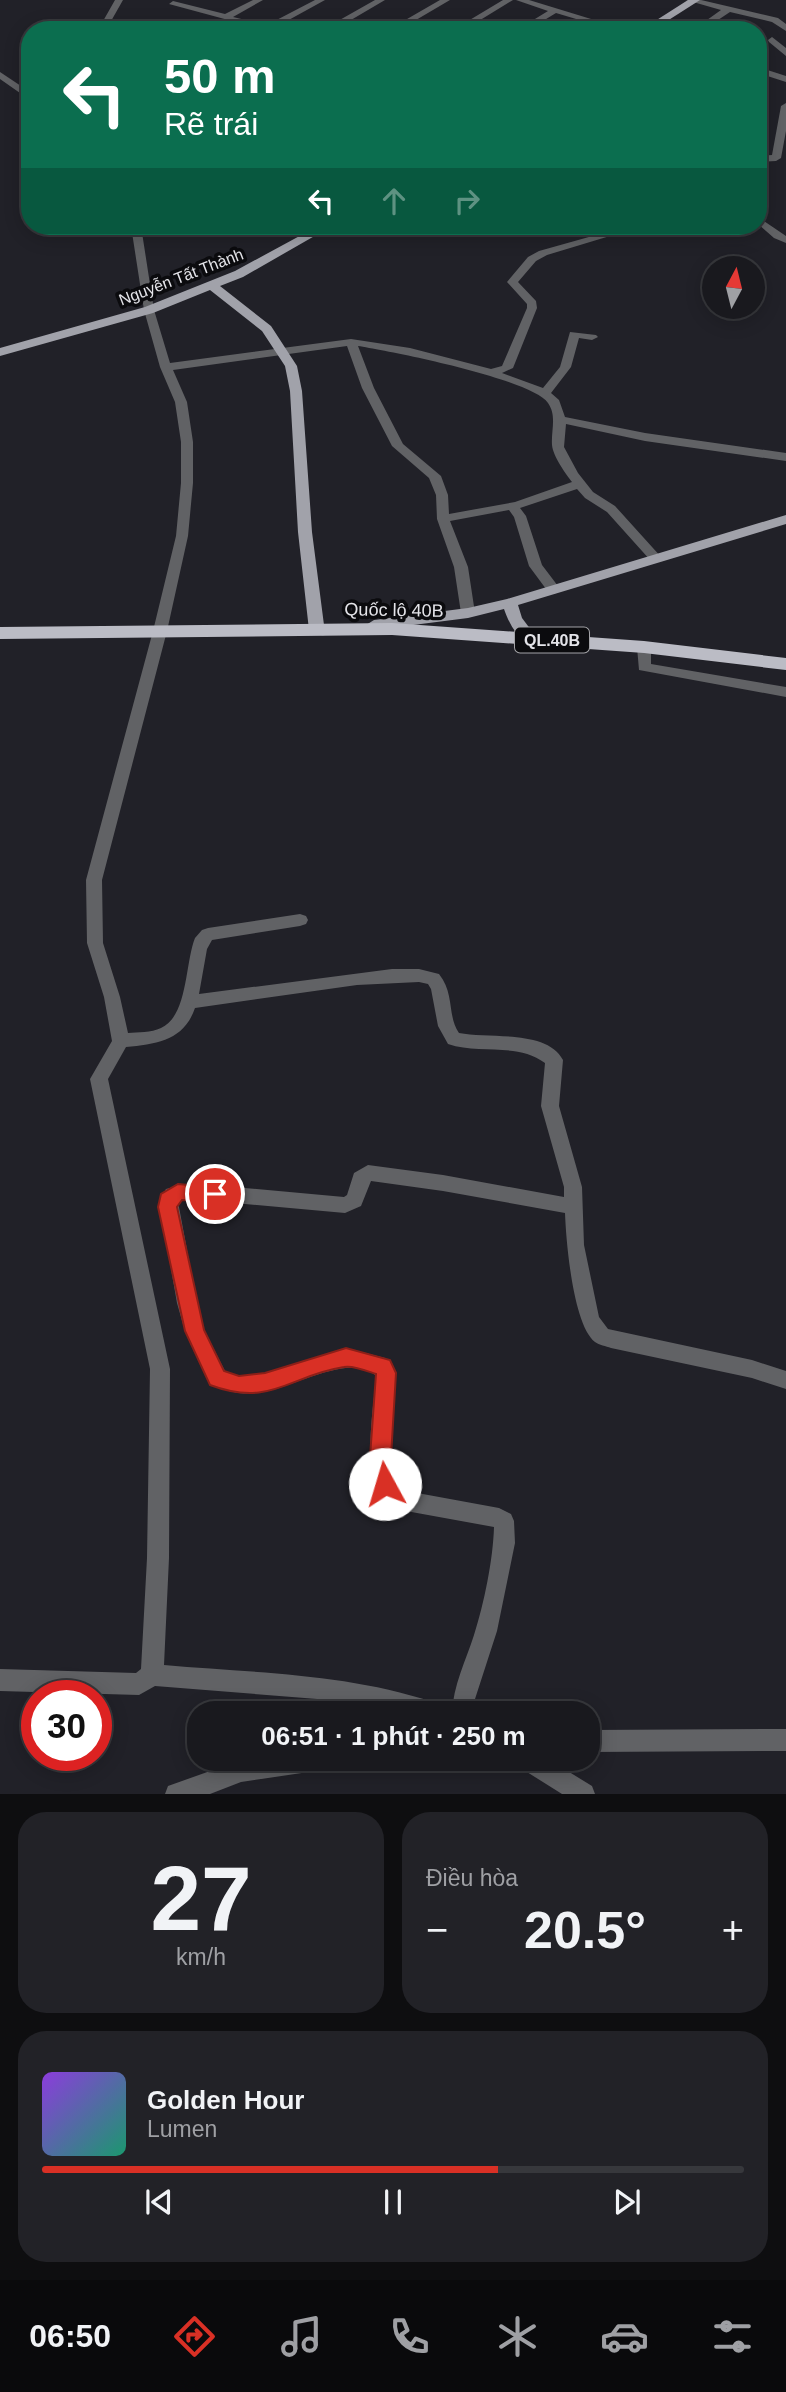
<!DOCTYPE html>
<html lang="vi">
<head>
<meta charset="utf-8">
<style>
  body { margin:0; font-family:Helvetica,sans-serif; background:#222227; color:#f1f3f6; height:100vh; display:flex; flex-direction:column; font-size:26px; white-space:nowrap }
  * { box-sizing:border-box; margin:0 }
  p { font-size:23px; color:#9fa0a4 }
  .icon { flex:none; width:38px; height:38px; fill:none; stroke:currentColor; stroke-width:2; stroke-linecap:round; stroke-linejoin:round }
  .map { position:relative; height:1794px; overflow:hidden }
  .details { display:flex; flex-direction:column; gap:18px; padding:18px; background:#0e0e10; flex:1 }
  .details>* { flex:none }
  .guide { position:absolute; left:21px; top:21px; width:746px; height:214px; border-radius:28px; box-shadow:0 4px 18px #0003,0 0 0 2px #37383c; background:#0b6e4f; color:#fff; overflow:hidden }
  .needle { width:46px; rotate:7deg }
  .tools { position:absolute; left:702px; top:256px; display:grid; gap:14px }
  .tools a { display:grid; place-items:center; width:63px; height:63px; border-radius:50%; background:#19191e; box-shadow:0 4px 18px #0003,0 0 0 2px #37383c; font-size:35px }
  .speed { position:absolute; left:21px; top:1680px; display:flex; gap:14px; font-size:35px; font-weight:700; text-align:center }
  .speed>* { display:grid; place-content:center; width:91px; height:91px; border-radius:50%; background:#19191e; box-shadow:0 4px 18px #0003,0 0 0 2px #37383c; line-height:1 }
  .speed .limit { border:10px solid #d22; background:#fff; color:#111 }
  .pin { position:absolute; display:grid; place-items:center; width:60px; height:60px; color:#fff; margin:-30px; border:4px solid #fff; border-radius:50%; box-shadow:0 2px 7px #0007 }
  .me { position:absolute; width:77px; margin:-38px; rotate:354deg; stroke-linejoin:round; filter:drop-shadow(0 0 5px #0008) }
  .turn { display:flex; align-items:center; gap:24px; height:147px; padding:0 28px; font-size:32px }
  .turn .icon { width:91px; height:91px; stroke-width:2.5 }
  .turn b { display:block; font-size:49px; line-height:60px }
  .lanes { display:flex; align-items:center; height:66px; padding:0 28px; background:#0003; justify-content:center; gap:35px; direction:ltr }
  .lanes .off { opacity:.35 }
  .big { font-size:52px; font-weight:700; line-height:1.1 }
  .details .tile { flex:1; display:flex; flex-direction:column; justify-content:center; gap:10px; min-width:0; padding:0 24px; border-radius:28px; background:#222227 }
  .details .dial { align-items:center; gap:0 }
  .dial b { font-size:91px; line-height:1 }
  .song { display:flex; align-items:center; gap:21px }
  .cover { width:84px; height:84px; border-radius:10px; background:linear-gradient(135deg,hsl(270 70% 55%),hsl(160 70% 35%)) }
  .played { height:7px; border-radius:4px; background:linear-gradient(90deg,#d93025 65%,#37383c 65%) }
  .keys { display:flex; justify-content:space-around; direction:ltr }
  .heat { display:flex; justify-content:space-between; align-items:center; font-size:38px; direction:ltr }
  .details .tiles { flex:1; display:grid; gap:18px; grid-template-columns:1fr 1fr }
  .tile:last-child { grid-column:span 2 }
  .trip { position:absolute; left:187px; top:1701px; width:413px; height:70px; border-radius:28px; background:#19191e; box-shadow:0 4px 18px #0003,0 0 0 2px #37383c; font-weight:700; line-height:70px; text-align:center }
  .dock { display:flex; height:112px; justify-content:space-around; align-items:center; background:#0a0a0c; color:#9fa0a4 }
  .dock .icon { width:49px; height:49px }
  .dock .selected { color:#d93025 }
  .dock b { font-size:32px; color:#f1f3f6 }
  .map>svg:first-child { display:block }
</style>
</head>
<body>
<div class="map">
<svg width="786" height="1794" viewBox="0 0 786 1794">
  <rect width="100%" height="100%" fill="#212128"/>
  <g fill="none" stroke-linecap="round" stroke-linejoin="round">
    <path fill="#616265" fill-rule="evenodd" d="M115,0H123L106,30H98Z
      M253,0H263L233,17L267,25L315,0H325L276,27L281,30H265L169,4L173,1L225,14Z
      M375,0H385L351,20L376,30H363L345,23L333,30H322Z
      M440,0H450L399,30H388Z
      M503,0H513L464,30H453Z
      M516,0H529L627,30H613L556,13L528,30H517L548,11Z
      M686,0H701L778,18L786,24V31L772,22L730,12L703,30H693L721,10Z
      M772,37L786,48V56L769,42L768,40Z
      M758,67L786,76V82L758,73Z
      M0,72L30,92V100L0,79Z
      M786,103V131L781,158L776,161L758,162V156L772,155L781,106Z
      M758,217L786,236V243L774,238L758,224Z
      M131,226H141L154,310L170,363L351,339L410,348L491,369L502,366L527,308V304L507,282L528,257L539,251L628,226H643L547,255L536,261L518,282L536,301L537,308L513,368L502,373L543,388L560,367L570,332L596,335L598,337L592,340L579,338L571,367L551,393L559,400L565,417L645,433L786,453V461L645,441L566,424L564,447L578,473L593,492L615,506L662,558L661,561H651L607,512L585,498L577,489L520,508L526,516L542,565L561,590L554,594L549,593L529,566L514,517L509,510L450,521L468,567L475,613L468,617L461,613L454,567L437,519L436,495L429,478L392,446L362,388L347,346L173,370L187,402L193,442V483L188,536L167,631L102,880L103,943L120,997L128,1033C138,1032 151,1033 161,1028C188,1016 185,963 195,938L202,930L208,928L300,914L306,916L308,920L306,924L300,926L212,940L207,949L199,994L392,969H419L439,974C455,994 447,1016 459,1033C488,1039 547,1029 563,1060L559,1106L582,1187L584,1245L599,1317L608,1329L752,1360L786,1371V1389L752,1378L611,1348C606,1346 599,1345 595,1342C573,1325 566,1241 565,1213L443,1191L371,1181L361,1206L345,1213L189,1199L178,1202L197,1303L204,1330L225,1371L238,1376L265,1374L346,1348L385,1358L396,1373L391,1459L393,1476L401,1490L499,1508L511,1514L514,1521L515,1543L497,1631L475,1699L474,1713H452C453,1686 466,1660 474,1635C484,1604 493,1560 494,1527L395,1509C357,1494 374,1409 376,1376C354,1351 291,1388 263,1392C244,1396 229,1392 211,1385L185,1331L177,1303L159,1200L166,1189L189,1183L344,1197L347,1195L354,1173L368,1165L443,1175L564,1197V1187L541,1106L545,1063C517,1042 480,1055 448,1044L438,1026L431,989L428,984L419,982L357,985L195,1008C184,1040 158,1044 126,1047L108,1079L170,1369L169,1558L164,1665C255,1673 345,1673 433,1702L441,1705L444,1713H399L330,1700L155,1686L139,1695L0,1691V1669L136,1673L141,1669L147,1558L150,1369L90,1079L112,1041L104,997L87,943L86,880L153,631L176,536L181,483V442L175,402L160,367L144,310ZM358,346C390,351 532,379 548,403C557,416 551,430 552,445C553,456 565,473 572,482L515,502L449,514L448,495L441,476L403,444L374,388Z
      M644,642L651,647V664L786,687V697L639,670L637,647Z
      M786,1729V1751L588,1752V1730Z
      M333,1759L330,1767L322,1770L241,1782L210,1794H165L168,1786L241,1760Z
      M516,1759H548L592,1786L595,1794H562L519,1767Z"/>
    <path fill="#a1a2aa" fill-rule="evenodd" d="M688,0H700L653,30H641Z
      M318,226H332L243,277L220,286L271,326L297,366L302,391L312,532L324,625L337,626L340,629C333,636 316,638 309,630L298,532L290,391L285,366L262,331L210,290L153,313L0,356V348L145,307L235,271Z
      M786,515V524L518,605L522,618L537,638L529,643C517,639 508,621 504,609L468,618L374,630L366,625L374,620L468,608L507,599Z"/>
    <path fill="#bbbcc5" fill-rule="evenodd" d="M392,623L644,641L786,658V670L644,653L392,635L0,639V627Z"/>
  </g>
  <path fill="#d93025" stroke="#8d1f18" stroke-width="2" d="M178,1184L221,1188L224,1194L221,1199L215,1202L182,1200L177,1207L204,1330L224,1371L239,1376L265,1373L346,1348L390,1360L396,1373L391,1457L395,1484L392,1491L385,1494L377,1491L370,1457L376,1374C367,1371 353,1365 344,1367C290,1375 271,1408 210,1385L185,1331L158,1207L161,1194Z"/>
  <g text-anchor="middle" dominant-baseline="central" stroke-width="7" stroke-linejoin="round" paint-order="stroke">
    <g font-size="16" fill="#e4e4e9" stroke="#0b0b0e">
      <text transform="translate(181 277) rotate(-21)">Nguyễn Tất Thành</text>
    </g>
    <rect fill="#0b0b0e" stroke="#a3a3a7" stroke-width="2" x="515" y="627.5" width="74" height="25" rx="5"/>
    <g font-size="16" font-weight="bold" fill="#e4e4e9">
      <text x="552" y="640">QL.40B</text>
    </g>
    <g font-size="18" fill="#e4e4e9" stroke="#0b0b0e">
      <text transform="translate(394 610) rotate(1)">Quốc lộ 40B</text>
    </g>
  </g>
</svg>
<div class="tools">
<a><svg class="needle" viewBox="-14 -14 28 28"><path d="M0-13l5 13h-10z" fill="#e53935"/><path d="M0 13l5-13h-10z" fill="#9fa0a4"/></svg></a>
</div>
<div class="speed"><div class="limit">30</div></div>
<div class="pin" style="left:215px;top:1194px;background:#d93025"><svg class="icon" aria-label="arrive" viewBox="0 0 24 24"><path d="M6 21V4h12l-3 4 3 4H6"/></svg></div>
<svg class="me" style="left:385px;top:1484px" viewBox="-20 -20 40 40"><circle r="19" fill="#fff"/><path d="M0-13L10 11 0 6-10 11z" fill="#d93025"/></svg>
<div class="trip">06:51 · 1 phút · 250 m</div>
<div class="guide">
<div class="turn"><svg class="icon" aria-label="left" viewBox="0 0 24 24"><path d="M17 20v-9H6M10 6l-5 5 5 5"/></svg><div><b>50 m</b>Rẽ trái</div></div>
<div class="lanes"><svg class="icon" aria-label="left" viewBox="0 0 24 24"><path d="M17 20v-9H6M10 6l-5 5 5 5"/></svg><svg class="icon off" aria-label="ahead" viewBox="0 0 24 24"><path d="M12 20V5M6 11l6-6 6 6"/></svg><svg class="icon off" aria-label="right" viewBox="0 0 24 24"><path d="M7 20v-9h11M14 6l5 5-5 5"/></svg></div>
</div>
</div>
<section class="details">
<div class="tiles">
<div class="tile dial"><b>27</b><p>km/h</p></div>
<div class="tile"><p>Điều hòa</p>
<div class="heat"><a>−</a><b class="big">20.5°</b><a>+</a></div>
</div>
<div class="tile">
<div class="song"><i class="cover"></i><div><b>Golden Hour</b><p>Lumen</p></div></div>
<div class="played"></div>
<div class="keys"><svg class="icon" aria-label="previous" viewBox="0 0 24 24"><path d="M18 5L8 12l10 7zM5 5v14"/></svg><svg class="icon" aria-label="pause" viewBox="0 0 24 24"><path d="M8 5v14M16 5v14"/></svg><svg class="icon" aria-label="next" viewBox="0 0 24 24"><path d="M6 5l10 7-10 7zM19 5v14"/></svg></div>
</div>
</div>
</section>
<nav class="dock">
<b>06:50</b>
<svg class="icon selected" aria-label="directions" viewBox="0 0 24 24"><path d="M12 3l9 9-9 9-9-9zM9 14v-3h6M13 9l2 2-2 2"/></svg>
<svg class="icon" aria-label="music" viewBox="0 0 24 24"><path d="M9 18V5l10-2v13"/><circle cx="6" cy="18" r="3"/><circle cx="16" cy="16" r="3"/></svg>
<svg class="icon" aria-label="phone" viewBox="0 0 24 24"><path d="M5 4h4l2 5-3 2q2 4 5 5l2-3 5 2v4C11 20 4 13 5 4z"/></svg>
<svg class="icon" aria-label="climate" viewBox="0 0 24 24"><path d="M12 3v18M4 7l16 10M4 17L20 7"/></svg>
<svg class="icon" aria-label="car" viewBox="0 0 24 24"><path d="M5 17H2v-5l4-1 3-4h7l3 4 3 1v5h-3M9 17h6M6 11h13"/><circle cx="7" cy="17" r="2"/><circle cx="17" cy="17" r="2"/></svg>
<svg class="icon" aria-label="filters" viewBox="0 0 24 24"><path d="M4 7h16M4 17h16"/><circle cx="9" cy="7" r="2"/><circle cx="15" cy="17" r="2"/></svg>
</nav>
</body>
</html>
